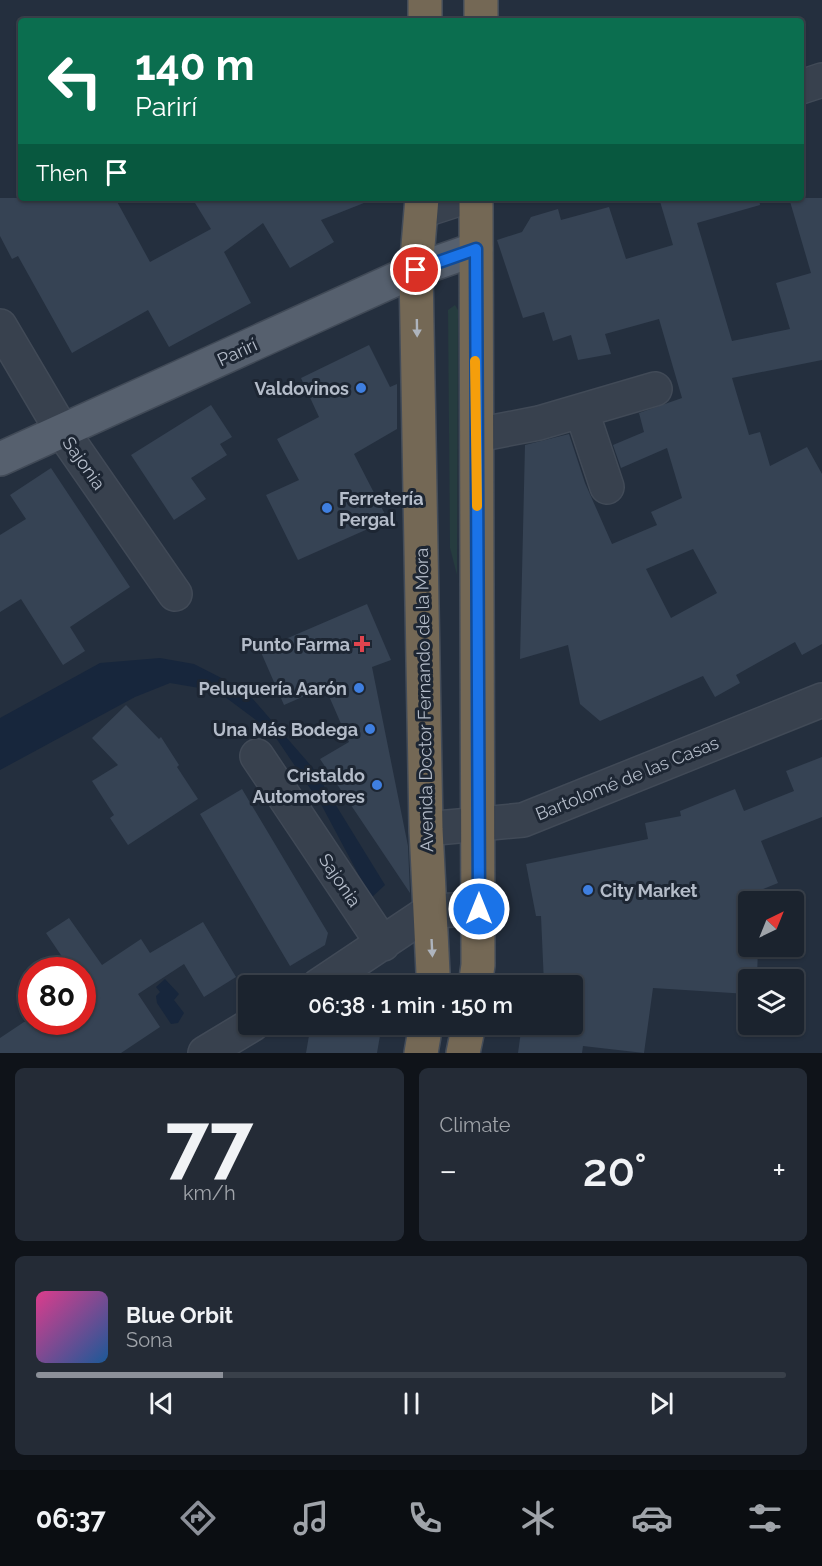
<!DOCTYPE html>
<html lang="en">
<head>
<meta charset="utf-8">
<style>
  body { margin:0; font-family:Raleway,sans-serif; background:#242b36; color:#f1f3f6; height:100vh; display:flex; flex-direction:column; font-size:22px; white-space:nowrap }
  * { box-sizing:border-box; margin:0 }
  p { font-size:20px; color:#a0a4aa }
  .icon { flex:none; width:33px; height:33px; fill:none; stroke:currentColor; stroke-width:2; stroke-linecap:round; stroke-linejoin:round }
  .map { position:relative; height:1053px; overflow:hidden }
  .panel { display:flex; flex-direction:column; gap:15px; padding:15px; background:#0f1319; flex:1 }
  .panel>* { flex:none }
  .top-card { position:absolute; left:18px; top:18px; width:786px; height:183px; border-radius:6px; box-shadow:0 2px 4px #0004,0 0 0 2px #39404a; background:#0b6e4f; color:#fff; overflow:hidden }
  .needle { width:39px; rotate:43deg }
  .tools { position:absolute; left:738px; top:891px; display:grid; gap:12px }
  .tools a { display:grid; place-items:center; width:66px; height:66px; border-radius:6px; background:#1b232e; box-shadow:0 2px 4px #0004,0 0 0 2px #39404a; font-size:30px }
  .speed { position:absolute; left:18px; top:957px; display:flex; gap:12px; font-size:30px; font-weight:700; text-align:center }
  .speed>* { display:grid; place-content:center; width:78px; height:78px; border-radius:50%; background:#1b232e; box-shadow:0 2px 4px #0004,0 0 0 2px #39404a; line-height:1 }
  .speed .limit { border:9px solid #d22; background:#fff; color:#111 }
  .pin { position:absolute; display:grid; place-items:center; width:51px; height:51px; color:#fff; margin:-26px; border:3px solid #fff; border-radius:50%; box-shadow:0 2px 6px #0007 }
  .me { position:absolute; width:66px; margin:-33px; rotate:0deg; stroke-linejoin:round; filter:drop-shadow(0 0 4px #0008) }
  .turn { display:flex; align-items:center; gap:21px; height:126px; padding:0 18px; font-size:27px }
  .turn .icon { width:78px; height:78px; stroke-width:2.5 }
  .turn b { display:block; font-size:42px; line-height:51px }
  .then { display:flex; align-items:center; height:57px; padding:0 18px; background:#0003; gap:12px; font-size:22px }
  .big { font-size:45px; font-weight:600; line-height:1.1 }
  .panel .widget { flex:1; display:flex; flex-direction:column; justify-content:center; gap:9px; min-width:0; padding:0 21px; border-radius:9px; background:#242b36 }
  .panel .dial { align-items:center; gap:0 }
  .dial b { font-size:78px; line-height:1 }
  .song { display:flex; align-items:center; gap:18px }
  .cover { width:72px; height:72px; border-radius:9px; background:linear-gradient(135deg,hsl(330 70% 55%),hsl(210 70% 35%)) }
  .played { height:6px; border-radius:3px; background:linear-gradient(90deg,#8c9099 25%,#39404a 25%) }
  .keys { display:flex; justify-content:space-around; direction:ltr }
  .heat { display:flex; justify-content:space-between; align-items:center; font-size:33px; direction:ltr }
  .panel .tiles { flex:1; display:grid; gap:15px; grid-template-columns:1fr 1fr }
  .widget:last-child { grid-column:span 2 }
  .trip { position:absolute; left:238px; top:975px; width:345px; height:60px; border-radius:6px; background:#1b232e; box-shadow:0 2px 4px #0004,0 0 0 2px #39404a; font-weight:600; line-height:60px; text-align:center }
  .menu { display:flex; height:96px; justify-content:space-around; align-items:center; background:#0b0e12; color:#a0a4aa }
  .menu .icon { width:42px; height:42px }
  .menu .current { color:#8c9099 }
  .menu b { font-size:27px; color:#f1f3f6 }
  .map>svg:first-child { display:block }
</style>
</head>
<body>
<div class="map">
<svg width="822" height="1053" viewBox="0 0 822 1053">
  <rect width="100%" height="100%" fill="#242f3e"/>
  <path fill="#263c3f" d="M455,305L458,310L457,575L450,548L448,310Z"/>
  <path fill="#17263c" d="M160,658L194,664L245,690L313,768L385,885L371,898L322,806L272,732L217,691L170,683L135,697L0,770V718L100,663Z
    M165,979L179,994L174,1000L184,1013L178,1023L171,1024L157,1003L156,996L160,992L156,987Z"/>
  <path fill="#364354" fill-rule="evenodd" d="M0,198H115L150,262L211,229L192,198L374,199L321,220L334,242L290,268L263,223L224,252L251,303L169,347L148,310L72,353L18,256L12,259L0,236Z
    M659,198H759L760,205L697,223L732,341L790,329L776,283L811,273L789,198H822V360L732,378L749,435L760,432L770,466L807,447L822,474V644L802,655L795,642L736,675L740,683L715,697L703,676L600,721L580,704L568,645L520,659L525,445L569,434L585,483L612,544L657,525L651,512L682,498L667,448L621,468L613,445L644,432L639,413L682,398L659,319L605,334L611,354L578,360L571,335L553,341L544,312L523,318L497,240L522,232L531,217L558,209L561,220L609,207L626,259L673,245ZM693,549L717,593L671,618L646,569Z
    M369,345L390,387L397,384V429L354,454L388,520L298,560L266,495L299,480L277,439L319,417L301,378Z
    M211,405L232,437L220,444L227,455L191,478L206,499L174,520L131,455Z
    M51,468L130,587L70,627L85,651L63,665L21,599L0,612V535L26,519L10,495Z
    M367,604L391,660L372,667L408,846L410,893L320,759L349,742L325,687L284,705L260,650Z
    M126,705L159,739L161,737L179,765L177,767L198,799L128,845L110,818L114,815L92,781L118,765L92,738Z
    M822,757V817L761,841L778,883L748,895V946H758L757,980H748V994L653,988L644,1053L583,1046L582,1053H518L522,1024H573V986H526L544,984L541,916H536L526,864L648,839L645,823L681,816L680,811L735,789L744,811L794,791L786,771Z
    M242,789L328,933L325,945L290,966L200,814Z
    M69,918L102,965L141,939L150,953L203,922L236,977L204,997L184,964L138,994L160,1027L121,1053H0V1038L24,1022H82V970H71L46,933Z
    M311,1024H382L377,1053H306Z"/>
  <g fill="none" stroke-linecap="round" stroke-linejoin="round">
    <g stroke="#414a57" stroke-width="36">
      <path id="minor" d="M801,87L822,80
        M422,211L462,198
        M0,326L62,431L175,594
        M582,412L607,487
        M477,435L539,423L655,389
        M257,756L383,944
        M426,829L523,820L822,700
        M318,986L430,911L479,909
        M205,1053L253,1024"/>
    </g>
    <g stroke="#414a57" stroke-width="36">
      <path id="major" d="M0,459L416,270L476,249"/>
    </g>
    <g stroke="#434c59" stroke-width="36">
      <path id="highway" d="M425,21V0
        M481,21V0
        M422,198L416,270L426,829L433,973L432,986
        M475,986L478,965L476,198
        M421,1053L426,1024
        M463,1053L469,1024"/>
    </g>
    <use href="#minor" stroke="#38414e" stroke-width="33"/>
    <use href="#major" stroke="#56606e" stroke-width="33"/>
    <use href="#highway" stroke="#746855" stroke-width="33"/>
  </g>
  <defs><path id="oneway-solid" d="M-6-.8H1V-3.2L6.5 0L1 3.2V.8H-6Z" transform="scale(1.5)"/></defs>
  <g fill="#aeb4bd">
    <use href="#oneway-solid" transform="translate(417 328) rotate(89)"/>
    <use href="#oneway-solid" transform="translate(432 948) rotate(87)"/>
  </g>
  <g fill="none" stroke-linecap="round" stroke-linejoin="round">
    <g stroke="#114b97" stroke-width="15">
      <path id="route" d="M416,270L476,249L479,909"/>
    </g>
    <use href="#route" stroke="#1a73e8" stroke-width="10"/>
    <path stroke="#f59e0b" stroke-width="10" d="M475,361L477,506"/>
  </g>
  <g fill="#3f7fe0" stroke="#1d2633" stroke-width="2">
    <circle cx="361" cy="388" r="6"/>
    <circle cx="327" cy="508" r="6"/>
    <circle cx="359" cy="688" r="6"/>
    <circle cx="370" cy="729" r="6"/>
    <circle cx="377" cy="785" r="6"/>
    <circle cx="588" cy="890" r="6"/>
  </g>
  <path fill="#e0444e" stroke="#1d2633" stroke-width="2" d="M359 635h6v6h6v6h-6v6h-6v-6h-6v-6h6z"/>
  <g text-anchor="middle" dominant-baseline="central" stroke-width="6" stroke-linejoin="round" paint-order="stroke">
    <g font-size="18" fill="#b4bcc9" stroke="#1d2633">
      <text transform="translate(237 352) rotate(-25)">Parirí</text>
      <text transform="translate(84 463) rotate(55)">Sajonia</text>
      <text transform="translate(424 700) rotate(-91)">Avenida Doctor Fernando de la Mora</text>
      <text transform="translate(627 778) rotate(-22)">Bartolomé de las Casas</text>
      <text transform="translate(340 880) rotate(56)">Sajonia</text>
    </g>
    <g font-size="18" font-weight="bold" fill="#b4bcc9" stroke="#1d2633" text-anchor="end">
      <text x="349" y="388">Valdovinos</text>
      <text x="339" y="498" text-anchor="start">Ferretería<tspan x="339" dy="21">Pergal</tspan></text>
      <text x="350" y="644">Punto Farma</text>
      <text x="347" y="688">Peluquería Aarón</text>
      <text x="358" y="729">Una Más Bodega</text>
      <text x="365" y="775">Cristaldo<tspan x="365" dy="21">Automotores</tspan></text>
      <text x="600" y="890" text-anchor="start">City Market</text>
    </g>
  </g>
</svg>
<div class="tools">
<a><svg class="needle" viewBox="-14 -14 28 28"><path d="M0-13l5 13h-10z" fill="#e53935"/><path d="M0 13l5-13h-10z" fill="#a0a4aa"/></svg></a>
<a><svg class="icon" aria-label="layers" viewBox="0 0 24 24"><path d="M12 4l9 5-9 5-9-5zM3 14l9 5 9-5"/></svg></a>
</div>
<div class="speed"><div class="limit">80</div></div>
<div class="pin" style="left:416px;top:270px;background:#d93025"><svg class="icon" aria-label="arrive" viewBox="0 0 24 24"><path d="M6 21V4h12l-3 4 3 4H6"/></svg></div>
<svg class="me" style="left:479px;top:909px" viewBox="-20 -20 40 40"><circle r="17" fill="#1a73e8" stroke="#fff" stroke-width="3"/><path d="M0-11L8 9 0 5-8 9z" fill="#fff"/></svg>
<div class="trip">06:38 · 1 min · 150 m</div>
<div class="top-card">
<div class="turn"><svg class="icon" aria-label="left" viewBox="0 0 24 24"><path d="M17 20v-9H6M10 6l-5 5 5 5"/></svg><div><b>140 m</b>Parirí</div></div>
<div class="then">Then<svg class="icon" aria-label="arrive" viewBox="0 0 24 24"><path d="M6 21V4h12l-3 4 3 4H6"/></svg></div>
</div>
</div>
<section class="panel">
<div class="tiles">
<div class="widget dial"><b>77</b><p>km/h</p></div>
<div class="widget"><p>Climate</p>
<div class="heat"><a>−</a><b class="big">20°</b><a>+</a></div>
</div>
<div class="widget">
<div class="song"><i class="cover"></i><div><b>Blue Orbit</b><p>Sona</p></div></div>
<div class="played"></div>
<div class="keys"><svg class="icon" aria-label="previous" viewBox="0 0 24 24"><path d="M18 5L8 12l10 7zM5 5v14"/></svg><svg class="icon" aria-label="pause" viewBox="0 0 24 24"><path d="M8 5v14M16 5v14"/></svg><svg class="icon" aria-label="next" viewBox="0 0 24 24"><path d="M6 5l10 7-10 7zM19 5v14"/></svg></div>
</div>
</div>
</section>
<nav class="menu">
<b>06:37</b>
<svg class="icon current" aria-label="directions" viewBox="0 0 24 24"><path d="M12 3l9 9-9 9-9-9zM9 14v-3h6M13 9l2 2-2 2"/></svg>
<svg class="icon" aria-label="music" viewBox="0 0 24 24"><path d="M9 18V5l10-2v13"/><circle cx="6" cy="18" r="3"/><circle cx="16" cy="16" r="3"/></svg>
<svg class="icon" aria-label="phone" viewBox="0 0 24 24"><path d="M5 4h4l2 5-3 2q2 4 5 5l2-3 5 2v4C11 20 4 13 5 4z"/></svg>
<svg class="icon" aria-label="climate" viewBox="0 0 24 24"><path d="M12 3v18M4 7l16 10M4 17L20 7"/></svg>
<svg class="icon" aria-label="car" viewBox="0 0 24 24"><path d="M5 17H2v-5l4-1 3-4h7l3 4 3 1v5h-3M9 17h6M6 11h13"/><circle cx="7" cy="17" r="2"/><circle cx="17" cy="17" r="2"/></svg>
<svg class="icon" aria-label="filters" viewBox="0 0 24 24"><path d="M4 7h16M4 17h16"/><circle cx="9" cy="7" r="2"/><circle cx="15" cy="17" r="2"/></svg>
</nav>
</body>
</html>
